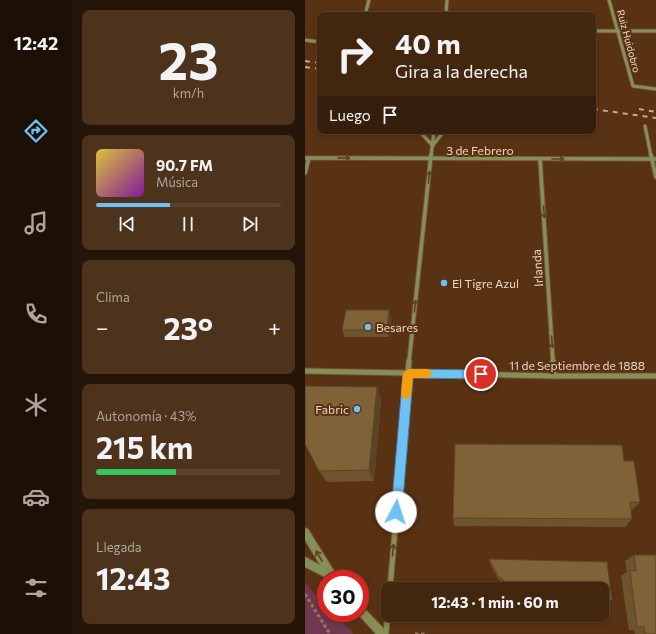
<!DOCTYPE html>
<html lang="es">
<head>
<meta charset="utf-8">
<style>
  :root { --surface:#43260e; --page:#4d321c; --text:#f1f3f6; --muted:#afa59e; --line:#5b432e; --accent:#6ec2f3 }
  body { margin:0; font-family:Commissioner,sans-serif; background:var(--page); color:var(--text); height:100vh; display:flex; flex-direction:column; font-size:15px; white-space:nowrap }
  * { box-sizing:border-box; margin:0 }
  p { font-size:13px; color:var(--muted) }
  .icon { flex:none; width:22px; height:22px; fill:none; stroke:currentColor; stroke-width:2; stroke-linecap:round; stroke-linejoin:round }
  .map { position:relative; flex:1; overflow:hidden }
  .panel { display:flex; flex-direction:column; gap:10px; padding:10px; background:#251508; width:233px }
  .panel>* { flex:none }
  .hud { position:absolute; left:12px; top:12px; width:279px; height:122px; border-radius:8px; box-shadow:0 2px 6px #0003,0 0 0 1px var(--line); background:#43260e; color:var(--text); overflow:hidden }
  .speed { position:absolute; left:12px; top:570px; display:flex; gap:8px; font-size:20px; font-weight:700; text-align:center }
  .speed>* { display:grid; place-content:center; width:52px; height:52px; border-radius:50%; background:var(--surface); box-shadow:0 2px 6px #0003,0 0 0 1px var(--line); line-height:1 }
  .speed .limit { border:6px solid #d22; background:#fff; color:#111 }
  .pin { position:absolute; display:grid; place-items:center; width:34px; height:34px; color:#fff; margin:-17px; border:2px solid #fff; border-radius:50%; box-shadow:0 1px 4px #0007 }
  .me { position:absolute; width:44px; margin:-22px; rotate:5deg; stroke-linejoin:round; filter:drop-shadow(0 0 3px #0008) }
  .turn { display:flex; align-items:center; gap:14px; height:84px; padding:0 12px; font-size:18px }
  .turn .icon { width:52px; height:52px; stroke-width:2.5 }
  .turn b { display:block; font-size:28px; line-height:34px }
  .then { display:flex; align-items:center; height:38px; padding:0 12px; background:#0003; gap:8px; font-size:15px }
  .big { font-size:30px; font-weight:700; line-height:1.1 }
  .panel .tile { flex:1; display:flex; flex-direction:column; justify-content:center; gap:6px; min-width:0; padding:0 14px; border-radius:8px; background:var(--page) }
  .panel .dial { align-items:center; gap:0 }
  .dial b { font-size:52px; line-height:1 }
  .song { display:flex; align-items:center; gap:12px }
  .cover { width:48px; height:48px; border-radius:6px; background:linear-gradient(135deg,hsl(50 70% 55%),hsl(290 70% 35%)) }
  .played { height:4px; border-radius:2px; background:linear-gradient(90deg,var(--accent) 40%,var(--line) 40%) }
  .keys { display:flex; justify-content:space-around; direction:ltr }
  .heat { display:flex; justify-content:space-between; align-items:center; font-size:22px; direction:ltr }
  .charge { height:6px; border-radius:3px; background:linear-gradient(90deg,#34c759 43%,var(--line) 0) }
  .trip { position:absolute; left:76px; top:582px; width:228px; height:40px; border-radius:8px; background:var(--surface); box-shadow:0 2px 6px #0003,0 0 0 1px var(--line); font-weight:700; line-height:40px; text-align:center }
  main { display:flex; flex:1; min-height:0 }
  .dock { display:flex; flex-direction:column; width:72px; justify-content:space-around; align-items:center; background:#1b0f06; color:var(--muted) }
  .dock .icon { width:28px; height:28px }
  .dock .selected { color:var(--accent) }
  .dock b { font-size:18px; color:var(--text) }
  .map>svg:first-child { display:block }
  .green { fill:#70384e }
  .lines { fill:none; stroke-linecap:round; stroke-linejoin:round }
  .minor-far2-casing { stroke:#744f33; stroke-width:4.5 }
  .minor-far1-casing { stroke:#744f33; stroke-width:5.5 }
  .minor-casing { stroke:#744f33; stroke-width:7 }
  .tertiary-casing { stroke:#744f33; stroke-width:2 }
  .path { stroke:#96745c; stroke-width:3; stroke-dasharray:3.5 2.5; stroke-linecap:butt }
  .minor-far2 { stroke:#868f58; stroke-width:3 }
  .minor-far1 { stroke:#868f58; stroke-width:3.5 }
  .minor { stroke:#868f58; stroke-width:5 }
  .tertiary { fill:#868f58; fill-rule:evenodd }
  .rail { stroke:#c5a894; stroke-width:2; stroke-dasharray:5 5; stroke-linecap:butt }
  .wall { fill:#6d542f }
  .shaded-wall { fill:#594526 }
  .building { fill:#7f6237; stroke:#594526 }
  .oneway { stroke:#60401d }
  .route { fill:#6ec2f3; stroke:#487e9e }
  .slow { fill:#f59e0b }
  .poi-dot { fill:#6ec2f3; stroke:#593213; stroke-width:1.5 }
  .labels { text-anchor:middle; dominant-baseline:central; stroke-width:4; stroke-linejoin:round; paint-order:stroke }
  .far-street-label { font-size:10px; fill:#edd4c4; stroke:#593213 }
  .street-label { font-size:12px; fill:#edd4c4; stroke:#593213 }
  .poi-label { font-size:12px; fill:#edd4c4; stroke:#593213; text-anchor:start }
</style>
</head>
<body>
<main>
<nav class="dock">
<b>12:42</b>
<svg class="icon selected" aria-label="directions" viewBox="0 0 24 24"><path d="M12 3l9 9-9 9-9-9zM9 14v-3h6M13 9l2 2-2 2"/></svg>
<svg class="icon" aria-label="music" viewBox="0 0 24 24"><path d="M9 18V5l10-2v13"/><circle cx="6" cy="18" r="3"/><circle cx="16" cy="16" r="3"/></svg>
<svg class="icon" aria-label="phone" viewBox="0 0 24 24"><path d="M5 4h4l2 5-3 2q2 4 5 5l2-3 5 2v4C11 20 4 13 5 4z"/></svg>
<svg class="icon" aria-label="climate" viewBox="0 0 24 24"><path d="M12 3v18M4 7l16 10M4 17L20 7"/></svg>
<svg class="icon" aria-label="car" viewBox="0 0 24 24"><path d="M5 17H2v-5l4-1 3-4h7l3 4 3 1v5h-3M9 17h6M6 11h13"/><circle cx="7" cy="17" r="2"/><circle cx="17" cy="17" r="2"/></svg>
<svg class="icon" aria-label="filters" viewBox="0 0 24 24"><path d="M4 7h16M4 17h16"/><circle cx="9" cy="7" r="2"/><circle cx="15" cy="17" r="2"/></svg>
</nav>
<section class="panel">
<div class="tile dial"><b>23</b><p>km/h</p></div>
<div class="tile">
<div class="song"><i class="cover"></i><div><b>90.7 FM</b><p>Música</p></div></div>
<div class="played"></div>
<div class="keys"><svg class="icon" aria-label="previous" viewBox="0 0 24 24"><path d="M18 5L8 12l10 7zM5 5v14"/></svg><svg class="icon" aria-label="pause" viewBox="0 0 24 24"><path d="M8 5v14M16 5v14"/></svg><svg class="icon" aria-label="next" viewBox="0 0 24 24"><path d="M6 5l10 7-10 7zM19 5v14"/></svg></div>
</div>
<div class="tile"><p>Clima</p>
<div class="heat"><a>−</a><b class="big">23°</b><a>+</a></div>
</div>
<div class="tile"><p>Autonomía · 43%</p><b class="big">215 km</b><div class="charge"></div></div>
<div class="tile"><p>Llegada</p><b class="big">12:43</b></div>
</section>
<div class="map">
<svg width="351" height="634" viewBox="0 0 351 634">
  <rect width="100%" height="100%" fill="#593213"/>
  <path class="green" d="M0,582l21,26v5h6l19,17 2,4h-48z"/>
  <g class="lines">
    <defs>
      <g id="minor-far2">
        <path d="M304,0l24,86 23,3"/>
        <path d="M60,15l4,-15"/>
        <path d="M141,15l1,-15"/>
        <path d="M288,31h63"/>
        <path d="M0,40l15,2"/>
        <path d="M340,126l6,30"/>
        <path d="M118,131l-1,3 11,12"/>
        <path d="M128,145l11,-14"/>
        <path d="M126,156l3,-25"/>
      </g>
      <g id="minor-far1">
        <path d="M346,155l5,22"/>
        <path d="M0,158l351,1"/>
        <path d="M235,159l13,203"/>
        <path d="M0,173l4,-15"/>
        <path d="M104,362l22,-207"/>
      </g>
      <g id="minor">
        <path d="M248,361l1,15"/>
        <path d="M0,371l249,5h102"/>
        <path d="M85,589l19,-228"/>
        <path d="M81,634l2,-24"/>
      </g>
      <g id="tertiary">
        <path d="M0,528l3,1 31,50h-10l-24,-12v-10l15,8 -15,-25z"/>
        <path d="M55,605l3,2 23,24 2,3h-12l-19,-21h3z"/>
      </g>
    </defs>
    <use href="#minor-far2" class="minor-far2-casing"/>
    <use href="#minor-far1" class="minor-far1-casing"/>
    <use href="#minor" class="minor-casing"/>
    <use href="#tertiary" class="tertiary-casing"/>
    <g class="path">
      <path d="M0,594l25,40"/>
      <path d="M110,634h10"/>
    </g>
    <use href="#minor-far2" class="minor-far2"/>
    <use href="#minor-far1" class="minor-far1"/>
    <use href="#minor" class="minor"/>
    <use href="#tertiary" class="tertiary"/>
    <g class="rail">
      <path d="M0,61l15,2"/>
      <path d="M0,67l15,2"/>
      <path d="M288,109l63,9"/>
      <path d="M334,109l17,3"/>
    </g>
  </g>
  <g class="wall">
    <path d="M86,318l-2,19h-44l-3,-7z"/>
    <path d="M72,387l4,13 -7,81 -47,1 -8,-11z"/>
    <path d="M319,461l16,41 -9,9 1,8 -7,8 -171,-1 -1,-8z"/>
    <path d="M329,555l22,79h-21l-1,-4h-5l-8,-54 6,-4 -2,-11z"/>
    <path d="M184,559l118,3 5,38 -3,2 -7,2v-15h-91l-4,-2 -9,-8 -9,-17z"/>
  </g>
  <g class="shaded-wall">
    <path d="M84,310l2,8 -2,19 -2,-7z"/>
    <path d="M72,387l4,13 -7,81 -5,-11z"/>
  </g>
  <g class="building">
    <path d="M41,310h43l-2,20h-45z"/>
    <path d="M0,386l72,1 -8,83 -50,1 -14,-27z"/>
    <path d="M150,444l167,1 2,16h10l6,41h-10l2,17 -179,-1z"/>
    <path d="M329,555h22v79h-11l-1,-7h-7l-7,-57 6,1z"/>
    <path d="M184,559l118,3 5,38 -10,2v-13h-85l-9,-5 -10,-8z"/>
  </g>
  <defs><path id="oneway-shaft" d="M-6 0H5M1.5-3L5.5 0L1.5 3" fill="none" stroke-width="1.6" stroke-linecap="round" stroke-linejoin="round"/></defs>
  <g class="oneway">
    <use href="#oneway-shaft" transform="translate(39 158) rotate(1)"/>
    <use href="#oneway-shaft" transform="translate(253 159)"/>
    <use href="#oneway-shaft" transform="translate(124 177) rotate(-84)"/>
    <use href="#oneway-shaft" transform="translate(239 212) rotate(86)"/>
    <use href="#oneway-shaft" transform="translate(110 306) rotate(-84)"/>
    <use href="#oneway-shaft" transform="translate(247 342) rotate(86)"/>
    <use href="#oneway-shaft" transform="translate(88 550) rotate(-85)"/>
    <use href="#oneway-shaft" transform="translate(14 556) rotate(-121)"/>
  </g>
  <path class="route" d="M103,369l73,1 5,4 -5,5 -68,-1 -11,134 -2,4 -4,2 -4,-2 -1,-4 12,-139z"/>
  <path class="slow" d="M103,369h20l5,4 -5,5h-15l-2,17 -5,5 -5,-5 2,-22z"/>
  <g class="poi-dot">
    <circle cx="139" cy="283" r="4"/>
    <circle cx="63" cy="327" r="4"/>
    <circle cx="52" cy="409" r="4"/>
  </g>
  <g class="labels">
    <g class="far-street-label">
      <text transform="translate(324 41) rotate(75)">Ruiz Huidobro</text>
    </g>
    <g class="street-label">
      <text x="175" y="150">3 de Febrero</text>
      <text transform="translate(232 268) rotate(-94)">Irlanda</text>
      <text x="272" y="365">11 de Septiembre de 1888</text>
    </g>
    <g class="poi-label">
      <text x="147" y="283">El Tigre Azul</text>
      <text x="71" y="327">Besares</text>
      <text x="44" y="409" text-anchor="end">Fabric</text>
    </g>
  </g>
</svg>
<div class="speed"><div class="limit">30</div></div>
<div class="pin" style="left:176px;top:374px;background:#d93025"><svg class="icon" aria-label="arrive" viewBox="0 0 24 24"><path d="M6 21V4h12l-3 4 3 4H6"/></svg></div>
<svg class="me" style="left:91px;top:512px" viewBox="-20 -20 40 40"><circle r="19" fill="#fff"/><path d="M0-13L10 11 0 6-10 11z" fill="#6ec2f3"/></svg>
<div class="trip">12:43 · 1 min · 60 m</div>
<div class="hud">
<div class="turn"><svg class="icon" aria-label="right" viewBox="0 0 24 24"><path d="M7 20v-9h11M14 6l5 5-5 5"/></svg><div><b>40 m</b>Gira a la derecha</div></div>
<div class="then">Luego<svg class="icon" aria-label="arrive" viewBox="0 0 24 24"><path d="M6 21V4h12l-3 4 3 4H6"/></svg></div>
</div>
</div>
</main>
</body>
</html>
